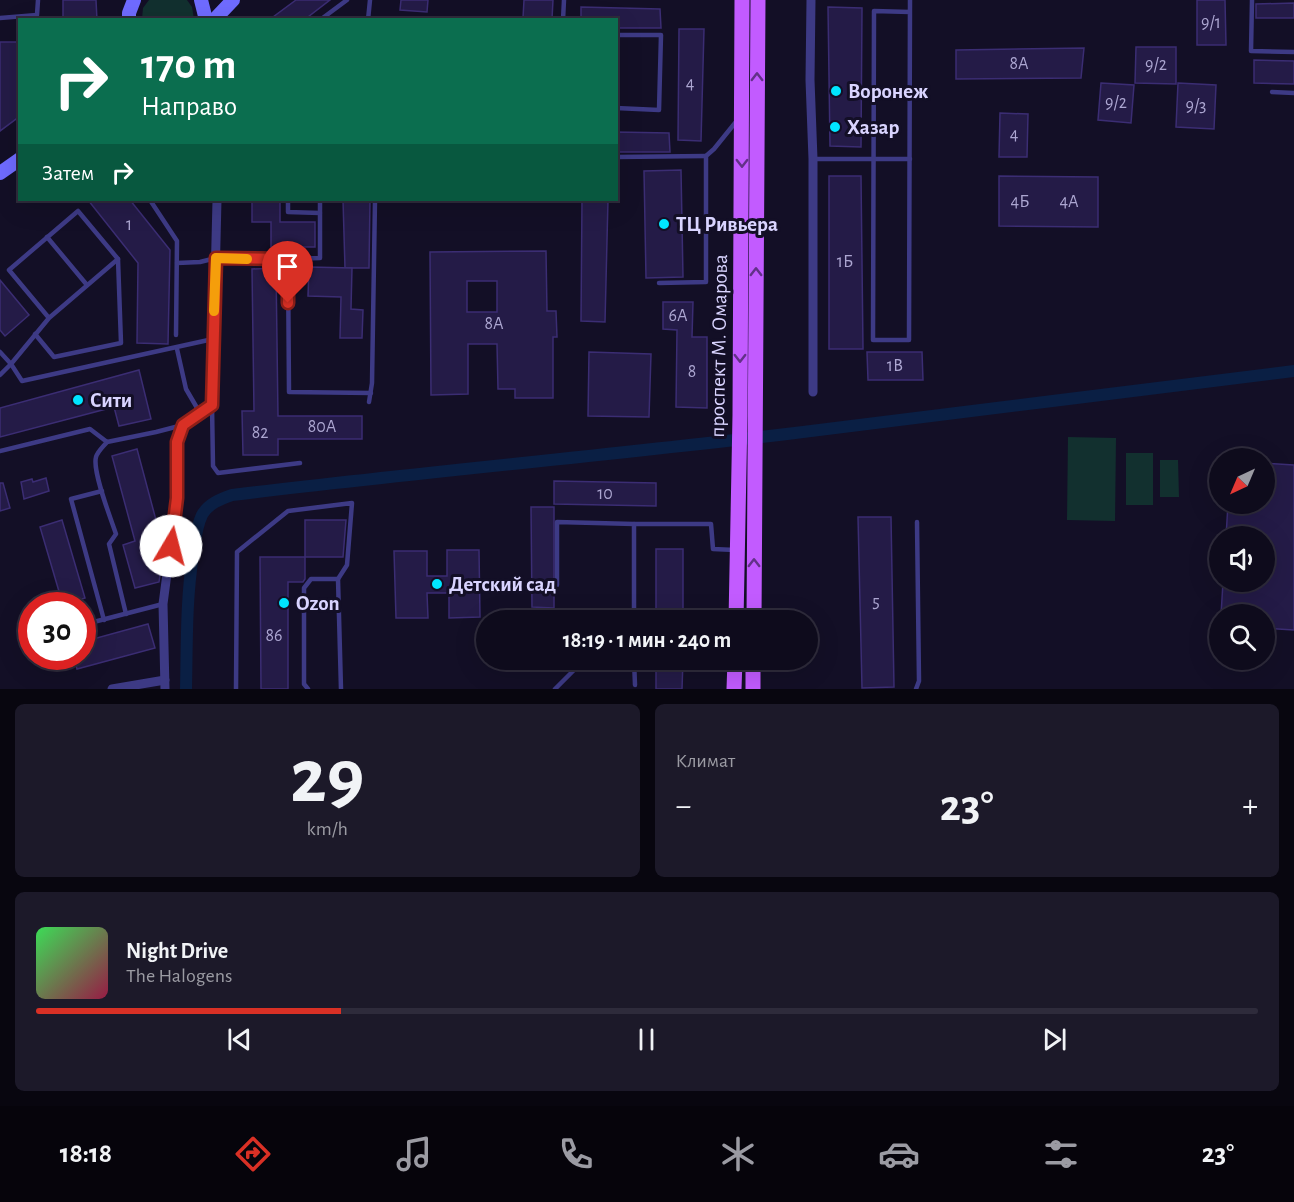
<!DOCTYPE html>
<html lang="ru">
<head>
<meta charset="utf-8">
<style>
  :root { --surface:#0e0b1c; --page:#1c1929; --text:#f1f3f6; --muted:#9b9ba3; --line:#2e2b3b; --accent:#d93025 }
  body { margin:0; font-family:"Alegreya Sans",sans-serif; background:var(--page); color:var(--text); height:100vh; display:flex; flex-direction:column; font-size:22px; white-space:nowrap }
  * { box-sizing:border-box; margin:0 }
  p { font-size:20px; color:var(--muted) }
  .icon { flex:none; width:33px; height:33px; fill:none; stroke:currentColor; stroke-width:2; stroke-linecap:round; stroke-linejoin:round }
  .map { position:relative; height:689px; overflow:hidden }
  .side { display:flex; flex-direction:column; gap:15px; padding:15px; background:#08060f; flex:1 }
  .side>* { flex:none }
  .guide { position:absolute; left:18px; top:18px; width:600px; height:183px; border-radius:0px; box-shadow:0 6px 24px #0002,0 0 0 2px var(--line); background:#0b6e4f; color:#fff; overflow:hidden }
  .needle { width:39px; rotate:224deg }
  .buttons { position:absolute; left:1209px; top:448px; display:grid; gap:12px }
  .buttons a { display:grid; place-items:center; width:66px; height:66px; border-radius:50%; background:var(--surface); box-shadow:0 6px 24px #0002,0 0 0 2px var(--line); font-size:30px }
  .speed { position:absolute; left:18px; top:592px; display:flex; gap:12px; font-size:30px; font-weight:700; text-align:center }
  .speed>* { display:grid; place-content:center; width:78px; height:78px; border-radius:50%; background:var(--surface); box-shadow:0 6px 24px #0002,0 0 0 2px var(--line); line-height:1 }
  .speed .limit { border:9px solid #d22; background:#fff; color:#111 }
  .pin { position:absolute; display:grid; place-items:center; width:51px; height:51px; color:#fff; margin:-62px -26px; border-radius:50% 50% 50% 0; rotate:-45deg; box-shadow:0 0 6px #0007 }
  .pin .icon { rotate:45deg }
  .me { position:absolute; width:66px; margin:-33px; rotate:8deg; stroke-linejoin:round; filter:drop-shadow(0 0 4px #0008) }
  .turn { display:flex; align-items:center; gap:21px; height:126px; padding:0 24px; font-size:27px }
  .turn .icon { width:78px; height:78px; stroke-width:2.5 }
  .turn b { display:block; font-size:42px; line-height:51px }
  .then { display:flex; align-items:center; height:57px; padding:0 24px; background:#0003; gap:12px; font-size:22px }
  .big { font-size:45px; font-weight:700; line-height:1.1 }
  .side .card { flex:1; display:flex; flex-direction:column; justify-content:center; gap:9px; min-width:0; padding:0 21px; border-radius:9px; background:var(--page) }
  .side .dial { align-items:center; gap:0 }
  .dial b { font-size:78px; line-height:1 }
  .song { display:flex; align-items:center; gap:18px }
  .cover { width:72px; height:72px; border-radius:9px; background:linear-gradient(135deg,hsl(130 70% 55%),hsl(340 70% 35%)) }
  .played { height:6px; border-radius:3px; background:linear-gradient(90deg,var(--accent) 25%,var(--line) 25%) }
  .keys { display:flex; justify-content:space-around; direction:ltr }
  .heat { display:flex; justify-content:space-between; align-items:center; font-size:33px; direction:ltr }
  .side .tiles { flex:1; display:grid; gap:15px; grid-template-columns:1fr 1fr }
  .card:last-child { grid-column:span 2 }
  .trip { position:absolute; left:476px; top:610px; width:342px; height:60px; border-radius:30px; background:var(--surface); box-shadow:0 6px 24px #0002,0 0 0 2px var(--line); font-weight:700; line-height:60px; text-align:center }
  .dock { display:flex; height:96px; justify-content:space-around; align-items:center; background:#06040b; color:var(--muted) }
  .dock .icon { width:42px; height:42px }
  .dock .active { color:var(--accent) }
  .dock b { font-size:27px; color:var(--text) }
  .map>svg:first-child { display:block }
  .green { fill:#12302f }
  .lines { fill:none; stroke-linecap:round; stroke-linejoin:round }
  .canal { stroke:#0a1f44; stroke-width:12 }
  .building { fill:#241b47; stroke:#3b2d73; stroke-width:1.5; fill-rule:evenodd }
  .service { stroke:#3d3a85; stroke-width:4.5 }
  .minor { stroke:#3d3a85; stroke-width:9 }
  .secondary { stroke:#6f6bff; stroke-width:14 }
  .primary { stroke:#c25bff; stroke-width:15 }
  .oneway { stroke:#623188 }
  .route-casing { stroke:#8d1f18; stroke-width:15 }
  .route { stroke:#d93025; stroke-width:10 }
  .slow { stroke:#f59e0b; stroke-width:10 }
  .poi-dot { fill:#00e5ff; stroke:#130f26; stroke-width:2 }
  .labels { text-anchor:middle; dominant-baseline:central; stroke-width:6; stroke-linejoin:round; paint-order:stroke }
  .number-label { font-size:18px; fill:#aca6d1 }
  .poi-label { font-size:21px; font-weight:bold; fill:#d9d4ff; stroke:#130f26; text-anchor:start }
  .street-label { font-size:21px; fill:#d9d4ff; stroke:#130f26 }
</style>
</head>
<body>
<div class="map">
<svg width="1294" height="689" viewBox="0 0 1294 689">
  <rect width="100%" height="100%" fill="#130f26"/>
  <g class="green">
    <path d="M149,0h38l5,7 2,12h-52l1,-11z"/>
    <path d="M1068,437l48,1 -1,83 -48,-1z"/>
    <rect x="1126" y="453" width="27" height="52"/>
    <path d="M1160,460h18l1,37h-19z"/>
  </g>
  <g class="lines">
    <path class="canal" d="M186,689c1,-45 0,-89 7,-134 2,-13 3,-28 9,-40 6,-11 18,-16 30,-20 190,-23 381,-40 571,-63 164,-20 327,-41 491,-61"/>
  </g>
  <g class="building">
    <path d="M63,0h33l1,20h-34z"/>
    <path d="M296,0h34l-26,20h-35z"/>
    <path d="M401,0h27l-1,12 -27,-2z"/>
    <path d="M524,0h29l-1,19 -29,-1z"/>
    <path d="M1197,0h28l1,45h-29z"/>
    <path d="M1294,3v15h-38v-14z"/>
    <path d="M581,7l79,2 1,19h-45v-8h-35z"/>
    <path d="M828,7l34,1 -1,139 -31,-1z"/>
    <path d="M679,29h25l-3,112 -23,-1z"/>
    <path d="M0,42h20v74l-20,15z"/>
    <path d="M1136,47h40v37l-41,-1z"/>
    <path d="M1084,48l-3,30 -125,1v-29z"/>
    <path d="M1254,60l40,1v23l-40,-1z"/>
    <path d="M1101,83l33,2 -3,38 -33,-3z"/>
    <path d="M1178,83l38,2 -2,44 -38,-2z"/>
    <path d="M1000,113l28,1 -1,43h-28z"/>
    <path d="M616,132l53,1 1,19h-54z"/>
    <path d="M681,170l2,107 -37,1 -2,-107z"/>
    <path d="M829,176h32l2,173h-34z"/>
    <path d="M999,176l99,1v50l-99,-1z"/>
    <path d="M88,200h42l40,50 -2,94 -31,-1 1,-80z"/>
    <path d="M252,200h28v22h35v25h-44v-25h-19z"/>
    <path d="M343,200h27l-1,68h-24z"/>
    <path d="M582,200h26l-3,122 -24,-1z"/>
    <path d="M546,251l1,60h9l1,26h-4v61h-38v-9h-17l-1,-45h-29v50l-37,1 -1,-143zM467,281h30v31h-30z"/>
    <path d="M309,267l43,1 -1,41 12,1 -1,28h-22l1,-41 -33,-1z"/>
    <path d="M276,268l2,148h84v23h-84v16h-35l-1,-44h12l-2,-142z"/>
    <path d="M0,280l29,35 -24,21 -5,-6z"/>
    <path d="M663,302h30l-1,35h15v71l-31,-1 1,-77 -14,-1z"/>
    <path d="M589,352l62,2 -2,63 -61,-1z"/>
    <path d="M867,352h55l1,28h-55z"/>
    <path d="M139,370l12,49 -32,7 -5,-19 -114,30v-29z"/>
    <path d="M137,449l23,86 -10,2 10,38 -1,7 -24,6 -12,-43 12,-4 -23,-85z"/>
    <path d="M1264,463l30,2v165l-30,-2v-13h-43l2,-33h41v-45h-38l2,-33h36z"/>
    <path d="M46,478l3,13 -25,8 -3,-17 11,-3 1,3z"/>
    <path d="M554,481l102,2v23l-102,-2z"/>
    <path d="M0,483h3l7,25 -10,3z"/>
    <path d="M531,507h23v101l-22,-1z"/>
    <path d="M858,517h33l3,170 -32,1z"/>
    <path d="M62,520l23,78 -22,7 -23,-78z"/>
    <path d="M305,520h41l-3,37h-38z"/>
    <rect x="656" y="549" width="27" height="72"/>
    <path d="M447,550h32l1,67 -31,1v-25h-22l1,25h-32l-2,-67h33v25h20z"/>
    <path d="M260,557h45v22l-2,3h-15v107h-27z"/>
    <path d="M148,624l7,24 -78,21 -3,-12h8v-15z"/>
    <path d="M656,660h27l-1,29h-26z"/>
  </g>
  <g class="lines">
    <g class="service">
      <path d="M1252,0l-1,51 43,1"/>
      <path d="M910,12l-36,-1 -1,329h36l1,-340"/>
      <path d="M0,18l37,-3 1,-15"/>
      <path d="M320,20l27,-20"/>
      <path d="M368,20l2,-20"/>
      <path d="M563,20l1,-20"/>
      <path d="M616,35h45l-2,75 -43,-2"/>
      <path d="M1272,92l22,1"/>
      <path d="M616,157l90,-1"/>
      <path d="M813,159h97"/>
      <path d="M150,200l27,41 -1,94"/>
      <path d="M288,200v12l32,1"/>
      <path d="M320,200v58l-32,1 1,133 82,1"/>
      <path d="M47,237l40,48"/>
      <path d="M177,263l23,-1 16,-4 72,1"/>
      <path d="M659,283l47,-1v-126l8,-7 21,-26"/>
      <path d="M49,318l69,-59 -40,-48 -69,59 40,48 -38,46 11,17 191,-42"/>
      <path d="M35,334l19,23 67,-14 -3,-84"/>
      <path d="M177,349l9,40 14,24"/>
      <path d="M0,352l11,12 -11,11"/>
      <path d="M369,402l3,-19 3,-183"/>
      <path d="M212,405l1,61 5,7 82,-10"/>
      <path d="M107,442c-4,5 -9,9 -11,15 -4,14 15,62 20,77l-7,10 17,70"/>
      <path d="M0,451l90,-22 17,13 49,-10 27,-7"/>
      <path d="M102,491l-31,8 33,121"/>
      <path d="M634,524h77l2,25 22,1"/>
      <path d="M557,585v-63l77,2v97"/>
      <path d="M82,625l81,-21"/>
      <path d="M634,660l1,25"/>
      <path d="M236,689l1,-137 51,-41 64,-8 -5,62 -9,14"/>
      <path d="M308,689l-4,-5v-96l7,-9h27l3,110"/>
      <path d="M555,689l24,-24 19,-5"/>
      <path d="M916,689l3,-8 -2,-159"/>
    </g>
    <g class="minor">
      <path d="M811,0l-1,80 3,79v233"/>
      <path d="M112,689l53,-9"/>
      <path d="M165,689l-2,-85 14,-106v-56l6,-17 29,-20 5,-205"/>
    </g>
    <g class="secondary">
      <path d="M201,0l5,20"/>
      <path d="M129,20v-7l5,-13"/>
      <path d="M214,20l19,-20"/>
      <path d="M0,173l20,-14"/>
    </g>
    <g class="primary">
      <path d="M736,621l4,-206 2,-415"/>
      <path d="M754,621l4,-621"/>
      <path d="M734,689l1,-29"/>
      <path d="M753,689v-29"/>
    </g>
  </g>
  <defs><path id="oneway-chevron" d="M-2-3.5L2.5 0L-2 3.5" fill="none" stroke-width="1.6" stroke-linecap="round" stroke-linejoin="round" transform="scale(1.5)"/></defs>
  <g class="oneway">
    <use href="#oneway-chevron" transform="translate(757 77) rotate(-90)"/>
    <use href="#oneway-chevron" transform="translate(742 163) rotate(90)"/>
    <use href="#oneway-chevron" transform="translate(756 272) rotate(-90)"/>
    <use href="#oneway-chevron" transform="translate(740 358) rotate(90)"/>
    <use href="#oneway-chevron" transform="translate(754 563) rotate(-90)"/>
  </g>
  <g class="lines">
    <defs>
      <path id="route" d="M171,546l6,-48v-56l6,-17 29,-20 4,-147 72,1v44"/>
    </defs>
    <use href="#route" class="route-casing"/>
    <use href="#route" class="route"/>
    <path class="slow" d="M214,311l2,-53 31,1"/>
  </g>
  <g class="poi-dot">
    <circle cx="836" cy="91" r="6"/>
    <circle cx="835" cy="127" r="6"/>
    <circle cx="664" cy="224" r="6"/>
    <circle cx="78" cy="400" r="6"/>
    <circle cx="437" cy="584" r="6"/>
    <circle cx="284" cy="603" r="6"/>
  </g>
  <g class="labels">
    <g class="number-label">
      <text x="1211" y="23">9/1</text>
      <text x="1019" y="64">8А</text>
      <text x="1156" y="65">9/2</text>
      <text x="690" y="84">4</text>
      <text x="1116" y="103">9/2</text>
      <text x="1196" y="106">9/3</text>
      <text x="1014" y="135">4</text>
      <text x="1020" y="202">4Б</text>
      <text x="1069" y="202">4А</text>
      <text x="129" y="225">1</text>
      <text x="845" y="262">1Б</text>
      <text x="678" y="316">6А</text>
      <text x="494" y="324">8А</text>
      <text x="895" y="366">1В</text>
      <text x="692" y="372">8</text>
      <text x="322" y="427">80А</text>
      <text x="260" y="433">82</text>
      <text x="605" y="494">10</text>
      <text x="876" y="602">5</text>
      <text x="274" y="636">86</text>
    </g>
    <g class="poi-label">
      <text x="848" y="91">Воронеж</text>
      <text x="847" y="127">Хазар</text>
      <text x="676" y="224">ТЦ Ривьера</text>
      <text x="90" y="400">Сити</text>
      <text x="449" y="584">Детский сад</text>
      <text x="296" y="603">Ozon</text>
    </g>
    <g class="street-label">
      <text transform="translate(719 346) rotate(-89)">проспект М. Омарова</text>
    </g>
  </g>
</svg>
<div class="buttons">
<a><svg class="needle" viewBox="-14 -14 28 28"><path d="M0-13l5 13h-10z" fill="#e53935"/><path d="M0 13l5-13h-10z" fill="#9b9ba3"/></svg></a>
<a><svg class="icon" aria-label="sound" viewBox="0 0 24 24"><path d="M4 9h4l5-4v14l-5-4H4zM17 9q2 3 0 6"/></svg></a>
<a><svg class="icon" aria-label="search" viewBox="0 0 24 24"><circle cx="10" cy="10" r="6"/><path d="M15 15l6 6"/></svg></a>
</div>
<div class="speed"><div class="limit">30</div></div>
<div class="pin" style="left:288px;top:303px;background:#d93025"><svg class="icon" aria-label="arrive" viewBox="0 0 24 24"><path d="M6 21V4h12l-3 4 3 4H6"/></svg></div>
<svg class="me" style="left:171px;top:546px" viewBox="-20 -20 40 40"><circle r="19" fill="#fff"/><path d="M0-13L10 11 0 6-10 11z" fill="#d93025"/></svg>
<div class="trip">18:19 · 1 мин · 240 m</div>
<div class="guide">
<div class="turn"><svg class="icon" aria-label="right" viewBox="0 0 24 24"><path d="M7 20v-9h11M14 6l5 5-5 5"/></svg><div><b>170 m</b>Направо</div></div>
<div class="then">Затем<svg class="icon" aria-label="right" viewBox="0 0 24 24"><path d="M7 20v-9h11M14 6l5 5-5 5"/></svg></div>
</div>
</div>
<section class="side">
<div class="tiles">
<div class="card dial"><b>29</b><p>km/h</p></div>
<div class="card"><p>Климат</p>
<div class="heat"><a>−</a><b class="big">23°</b><a>+</a></div>
</div>
<div class="card">
<div class="song"><i class="cover"></i><div><b>Night Drive</b><p>The Halogens</p></div></div>
<div class="played"></div>
<div class="keys"><svg class="icon" aria-label="previous" viewBox="0 0 24 24"><path d="M18 5L8 12l10 7zM5 5v14"/></svg><svg class="icon" aria-label="pause" viewBox="0 0 24 24"><path d="M8 5v14M16 5v14"/></svg><svg class="icon" aria-label="next" viewBox="0 0 24 24"><path d="M6 5l10 7-10 7zM19 5v14"/></svg></div>
</div>
</div>
</section>
<nav class="dock">
<b>18:18</b>
<svg class="icon active" aria-label="directions" viewBox="0 0 24 24"><path d="M12 3l9 9-9 9-9-9zM9 14v-3h6M13 9l2 2-2 2"/></svg>
<svg class="icon" aria-label="music" viewBox="0 0 24 24"><path d="M9 18V5l10-2v13"/><circle cx="6" cy="18" r="3"/><circle cx="16" cy="16" r="3"/></svg>
<svg class="icon" aria-label="phone" viewBox="0 0 24 24"><path d="M5 4h4l2 5-3 2q2 4 5 5l2-3 5 2v4C11 20 4 13 5 4z"/></svg>
<svg class="icon" aria-label="climate" viewBox="0 0 24 24"><path d="M12 3v18M4 7l16 10M4 17L20 7"/></svg>
<svg class="icon" aria-label="car" viewBox="0 0 24 24"><path d="M5 17H2v-5l4-1 3-4h7l3 4 3 1v5h-3M9 17h6M6 11h13"/><circle cx="7" cy="17" r="2"/><circle cx="17" cy="17" r="2"/></svg>
<svg class="icon" aria-label="filters" viewBox="0 0 24 24"><path d="M4 7h16M4 17h16"/><circle cx="9" cy="7" r="2"/><circle cx="15" cy="17" r="2"/></svg>
<b>23°</b>
</nav>
</body>
</html>
